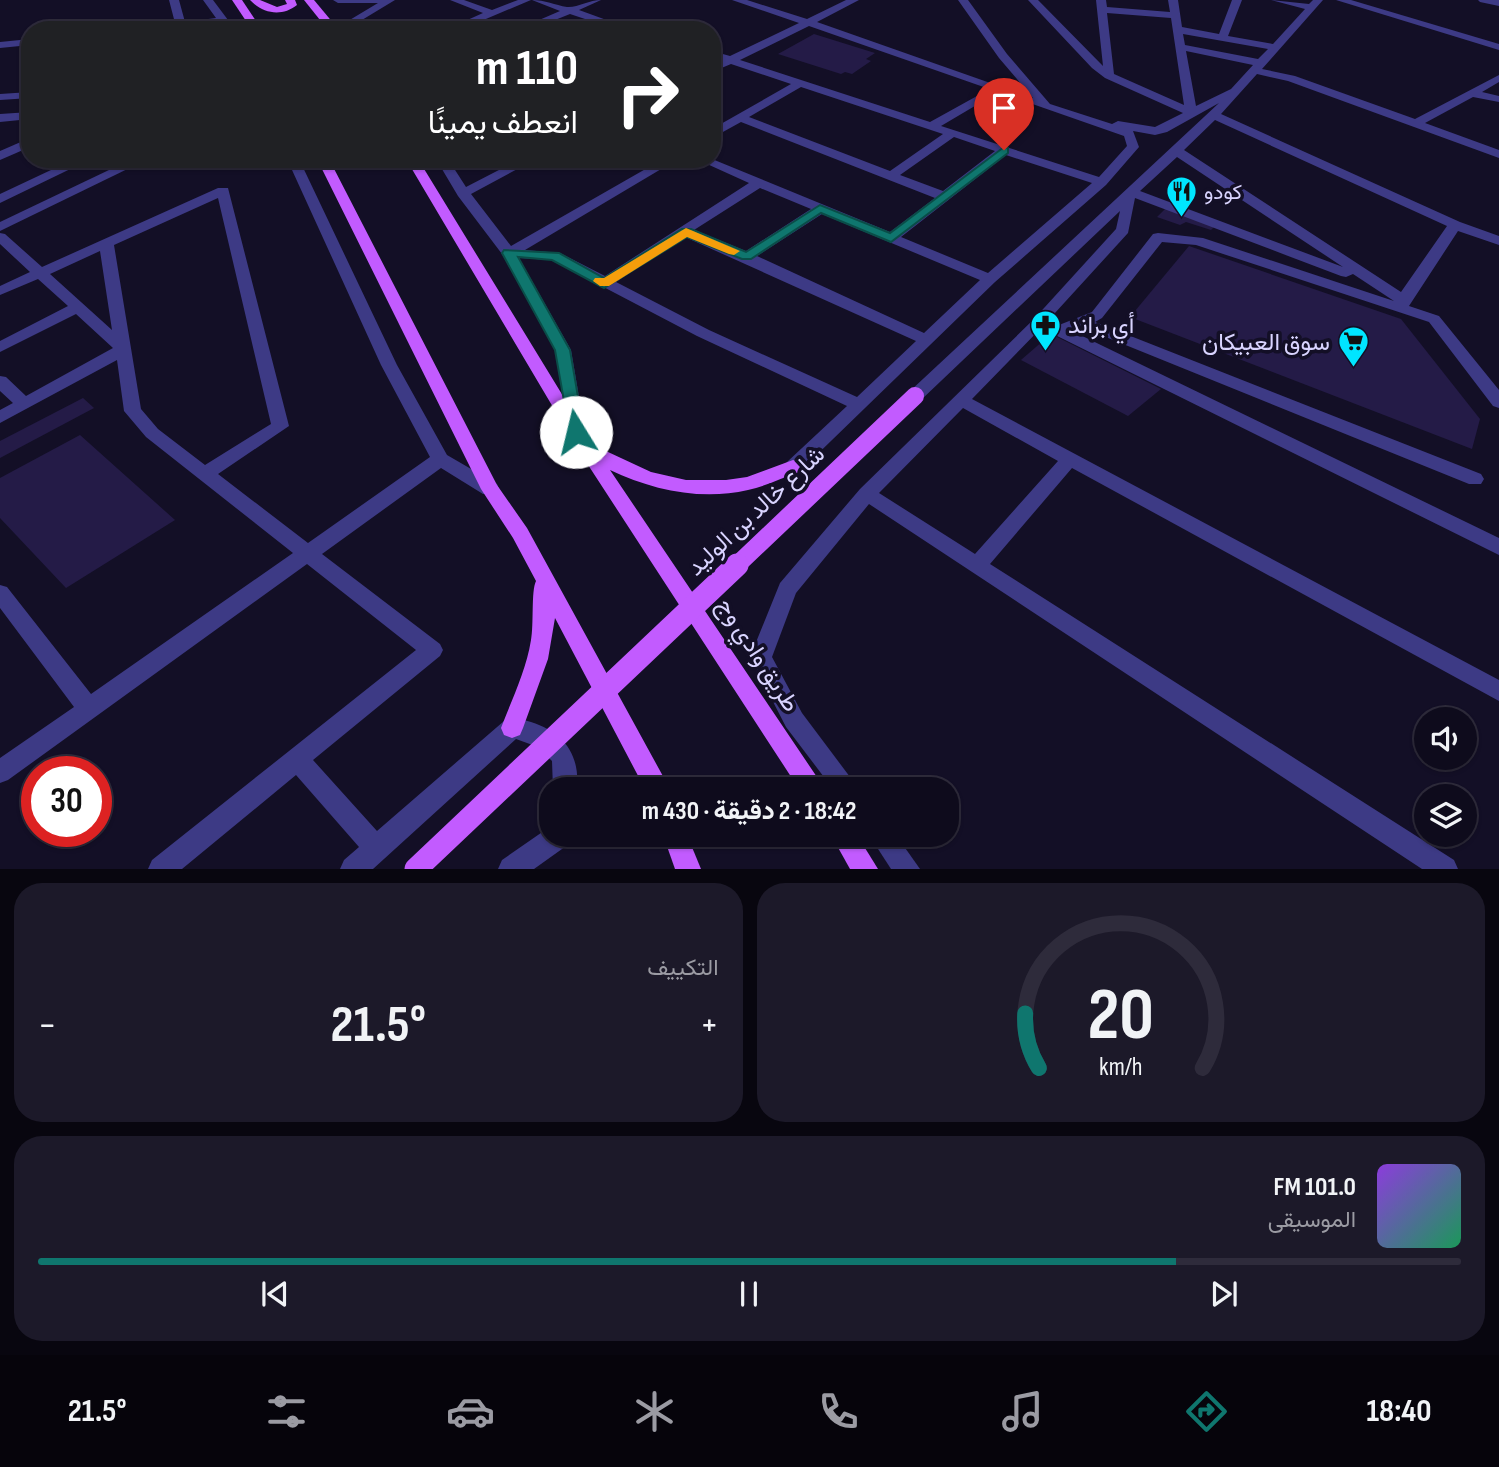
<!DOCTYPE html>
<html lang="ar">
<head>
<meta charset="utf-8">
<style>
  :root { --surface:#0e0b1c; --page:#1c1929; --text:#f1f3f6; --muted:#9b9ba3; --line:#2e2b3b; --accent:#0f766e }
  body { margin:0; font-family:"Sofia Sans Condensed",Vazirmatn,sans-serif; background:var(--page); color:var(--text); direction:rtl; height:100vh; display:flex; flex-direction:column; font-size:26px; white-space:nowrap }
  * { box-sizing:border-box; margin:0 }
  p { font-size:23px; color:var(--muted) }
  .icon { flex:none; width:38px; height:38px; fill:none; stroke:currentColor; stroke-width:2; stroke-linecap:round; stroke-linejoin:round }
  .map { position:relative; height:869px; overflow:hidden; direction:ltr }
  .drawer { display:flex; flex-direction:column; gap:14px; padding:14px; background:#08060f; flex:1 }
  .drawer>* { flex:none }
  .top-card { position:absolute; left:21px; top:21px; width:700px; height:147px; border-radius:28px; box-shadow:0 2px 5px #0004,0 0 0 2px var(--line); direction:rtl; background:#202124; color:#fff; overflow:hidden }
  .tools { position:absolute; left:1414px; top:707px; display:grid; gap:14px }
  .tools a { display:grid; place-items:center; width:63px; height:63px; border-radius:50%; background:var(--surface); box-shadow:0 2px 5px #0004,0 0 0 2px var(--line); font-size:35px }
  .speed { position:absolute; left:21px; top:756px; display:flex; gap:14px; font-size:35px; font-weight:700; text-align:center }
  .speed>* { display:grid; place-content:center; width:91px; height:91px; border-radius:50%; background:var(--surface); box-shadow:0 2px 5px #0004,0 0 0 2px var(--line); line-height:1 }
  .speed .limit { border:10px solid #d22; background:#fff; color:#111 }
  .pin { position:absolute; display:grid; place-items:center; width:60px; height:60px; color:#fff; margin:-72px -30px; border-radius:50% 50% 50% 0; rotate:-45deg; box-shadow:0 0 7px #0007 }
  .pin .icon { rotate:45deg }
  .me { position:absolute; width:77px; margin:-38px; rotate:351deg; stroke-linejoin:round; filter:drop-shadow(0 0 5px #0008) }
  .turn { display:flex; align-items:center; gap:24px; height:147px; padding:0 28px; font-size:32px }
  .turn .icon { width:91px; height:91px; stroke-width:2.5 }
  .turn b { display:block; font-size:49px; line-height:60px }
  .big { font-size:52px; font-weight:700; line-height:1.1 }
  .drawer .widget { flex:1; display:flex; flex-direction:column; justify-content:center; gap:10px; min-width:0; padding:0 24px; border-radius:28px; background:var(--page) }
  .drawer .dial { align-items:center; gap:0 }
  .dial svg { height:182px; overflow:visible; fill:none; stroke:var(--line); stroke-width:7; stroke-linecap:round; text-anchor:middle }
  .dial text { fill:var(--text); stroke:none }
  .song { display:flex; align-items:center; gap:21px }
  .cover { width:84px; height:84px; border-radius:10px; background:linear-gradient(135deg,hsl(270 70% 55%),hsl(150 70% 35%)) }
  .played { height:7px; border-radius:4px; background:linear-gradient(90deg,var(--accent) 80%,var(--line) 80%) }
  .keys { display:flex; justify-content:space-around; direction:ltr }
  .heat { display:flex; justify-content:space-between; align-items:center; font-size:38px; direction:ltr }
  .drawer .tiles { flex:1; display:grid; gap:14px; grid-template-columns:1fr 1fr }
  .widget:last-child { grid-column:span 2 }
  .trip { position:absolute; left:539px; top:777px; width:420px; height:70px; border-radius:28px; background:var(--surface); box-shadow:0 2px 5px #0004,0 0 0 2px var(--line); font-weight:700; line-height:70px; text-align:center; direction:rtl }
  .menu { display:flex; height:112px; justify-content:space-around; align-items:center; background:#06040b; color:var(--muted) }
  .menu .icon { width:49px; height:49px }
  .menu .active { color:var(--accent) }
  .menu b { font-size:32px; color:var(--text) }
  .map>svg:first-child { display:block }
  .building { fill:#241b47 }
  .lines { fill:none; stroke-linecap:round; stroke-linejoin:round }
  .minor { fill:#3d3a85; fill-rule:evenodd }
  .major { fill:#c25bff; fill-rule:evenodd }
  .major-bridge-far1 { stroke:#c25bff; stroke-width:18 }
  .major-bridge { stroke:#c25bff; stroke-width:23 }
  .route { fill:#0f766e; stroke:#0a4d48; stroke-width:2 }
  .slow { fill:#f59e0b }
  .labels { text-anchor:middle; dominant-baseline:central; stroke-width:7; stroke-linejoin:round; paint-order:stroke }
  .far-poi-label { font-size:21px; fill:#d9d4ff; stroke:#130f26; text-anchor:start }
  .poi-label { font-size:24px; fill:#d9d4ff; stroke:#130f26; text-anchor:start }
  .street-label { font-size:24px; fill:#d9d4ff; stroke:#130f26 }
</style>
</head>
<body>
<div class="map">
<svg width="1499" height="869" viewBox="0 0 1499 869">
  <rect width="100%" height="100%" fill="#130f26"/>
  <g class="building">
    <path d="M814,34l61,19 -9,6 5,2 -19,13 -7,-2 -4,2 -63,-20z"/>
    <path d="M1166,208l49,18 -4,4 -25,-8 -6,3 -23,-8z"/>
    <path d="M1189,246l212,73 79,100 -8,30 -342,-132z"/>
    <path d="M1051,334l110,55 -33,27 -107,-56z"/>
    <path d="M83,398l11,10 -94,50v-17z"/>
    <path d="M80,435l95,85 -109,68 -66,-70v-40z"/>
  </g>
  <g class="lines">
    <g class="minor">
      <path d="M169,0h10l6,22 31,-4 -13,-18h10l21,28 -9,2 -5,-7 -38,7h-38l31,-7z"/>
      <path d="M333,0h62l-43,26 -5,-3 1,-2 30,-18h-40z"/>
      <path d="M450,0h14l28,10 26,-10h13l-71,30h-15l38,-17z"/>
      <path d="M532,0c13,0 23,5 35,7 10,1 22,-7 34,-7l-22,10 55,20h-16l-48,-16 -40,16h-14l44,-19z"/>
      <path d="M732,0h15l60,19 39,-19h13l-42,22 216,76 -34,-40 -41,-58h10l39,54 43,50 62,20 6,-3 37,6 28,-14 -78,-35 -13,-10 -64,-68h10l65,66 -7,-66h10l1,7 63,5 -2,-12h10l4,27 37,7 13,-34h10l-14,36 45,8 32,-35 -34,-9 38,4 4,-4h10l-61,69 33,7 120,43 84,-44v7l-17,10 17,4v6l-26,-5 -48,26 74,27v8l-211,-77 -31,-7 -36,40 239,108 39,14v9l-41,-14 -49,75 30,10 60,74v18l-6,-2 -64,-84 -233,-77 -34,-3 -60,76 -7,4 386,152 3,5 -3,5h-12l-388,-157 -9,4 427,207v17l-452,-224 -3,-3 3,-3h12l33,-13 61,-78 5,-1 45,5 191,63 -41,-27 -7,3 -5,-1 -206,-78 -7,35 -84,92 -72,74 527,281v21l-427,-233 -82,96 464,296 4,9h-36l-553,-365 -73,89 -24,64 30,56 57,76h-26l-47,-62 -36,-70 30,-74 80,-94 174,-170 82,-90 4,-18 -199,189h-12l-2,-4 2,-4 310,-289 -52,29 -12,3 -22,-4 6,16 -33,38 -111,97 -196,190h-12l-3,-5 3,-5 60,-56 -150,-70 -145,-76 -33,-2 52,92 14,82 -3,4h-12l-15,-86 -53,-96 -44,-58 -22,-37h12l18,28 54,-28h16l-65,35 40,52 152,-87h15l-153,91 35,3 45,23 144,-93 -53,-24h16l178,73 45,-34 -194,-76 -29,16v-9l79,-45 -60,-20 -19,8v-7l9,-5 -9,-2v-7l18,5 69,-33zM1107,13l64,5 13,87 -70,-31zM809,26l315,110 3,10 -28,31 -158,-51 44,-26v-4h-8l-47,26 -190,-62zM1183,34l85,15 -10,10 -73,-14zM1186,51l67,14 -22,24 -35,17zM801,87l142,47 -53,37 -141,-54zM1215,120l232,106 -46,66 -217,-142zM954,137l41,14 -52,40 -43,-16zM1006,155l86,28 -104,90 -87,-36zM1177,157l166,110 -203,-76zM760,188l51,21 -65,42 -52,-21zM822,214l158,66 -56,53 -167,-77zM685,237l231,104 -59,56 -148,-67 -93,-48zM963,408l95,53 -83,93 -96,-61z"/>
      <path d="M1336,0h15l148,44v6z"/>
      <path d="M1478,0h21v6l-19,-4z"/>
      <path d="M30,39v6l-30,3v-6z"/>
      <path d="M30,92v6l-30,2v-6z"/>
      <path d="M30,112v7l-30,3v-8z"/>
      <path d="M30,138v9l-30,13v-9z"/>
      <path d="M30,156v3h16l15,7 13,-7h17l-91,44v-9l51,-24 -21,-8z"/>
      <path d="M132,159h16l-148,72v-9z"/>
      <path d="M287,159h12l98,206 50,90 50,29 2,5 -2,5h-14l-42,-26 -119,86 118,90 3,6 -3,6 -127,104 64,71 127,-110c10,-4 17,-2 27,1 33,11 49,32 46,67h-24l-1,-28 -14,-14 -22,-8 -143,130h-33l4,-9 15,-13 -63,-72 -114,94h-34l4,-9 264,-210 -109,-86 -299,216 -8,3v-25l74,-51 -74,-99v-23l7,2 84,107 202,-141 -147,-116 -22,-26 -7,-51 -117,63v-13l13,-7 -13,-12v-15l6,1 20,19 87,-48 -37,-34 -76,38v-11l68,-35 -30,-27 -38,16v-9l30,-14 -30,-28v-11l5,1 37,33 176,-79h10l61,238 -71,48 90,69 122,-86 -49,-92zM218,198l53,226 -66,41 -47,-36 -17,-20 -27,-164zM100,251l12,79 -62,-56z"/>
      <path d="M551,826v9h21l-3,9 -35,25h-36l4,-9z"/>
      <path d="M869,835h27l24,34h-29z"/>
    </g>
    <g class="major">
      <path d="M232,0h10l20,30h-10z"/>
      <path d="M250,0h10l17,7 10,-3 -2,-4h10l2,5c-15,12 -34,9 -47,-5z"/>
      <path d="M304,0h10l25,30h-11z"/>
      <path d="M297,19l18,3 4,8h-10l-2,-4c-13,-3 -22,4 -35,4l9,-7z"/>
      <path d="M317,159h12l168,326 30,43 143,261h-25l-90,-171 -7,41 -25,69 -3,7 -8,3 -8,-3 -3,-7c11,-29 25,-57 30,-88 3,-15 0,-49 5,-59l-23,-43 -32,-49z"/>
      <path d="M406,159h12l175,286 58,27 35,8h40l21,-3 46,-17 6,2 3,5 -3,5c-17,6 -33,14 -51,18 -47,11 -96,0 -138,-20l215,319h-26l-220,-338z"/>
      <path d="M663,835h24l14,34h-26z"/>
      <path d="M831,835h26l21,34h-28z"/>
    </g>
    <path class="major-bridge-far1" d="M735,567l180,-171"/>
    <path class="major-bridge" d="M416,869l321,-304"/>
  </g>
  <path class="route" d="M1004,147l4,1v5l-117,89 -70,-29 -70,46h-9l-55,-22 -83,51 -52,-28 -34,-3 52,93 14,82 -8,5 -6,-2 -15,-85 -53,-97 2,-3 55,3 45,25 78,-49h9l55,23 74,-47 70,28z"/>
  <path class="slow" d="M686,228l54,23 -6,4 -5,-1 -42,-17 -78,49h-9l-7,-5 2,-3h9z"/>
  <defs>
    <symbol id="restaurant-pin" viewBox="-11 -11 22 30"><path d="M0 17L-7.5 6A9.5 9.5 0 1 1 7.5 6Z" fill="#00e5ff" stroke="#130f26"/><path d="M-5-6h1v4h1v-4h1v4h1v-4h1v5L-1.5 .5V6h-2V.5L-5-1ZM5-6V6H3V1.5H1.5Q1.5-4 5-6Z" fill="#111"/></symbol>
    <symbol id="pharmacy-pin" viewBox="-11 -11 22 30"><path d="M0 17L-7.5 6A9.5 9.5 0 1 1 7.5 6Z" fill="#00e5ff" stroke="#130f26"/><path d="M-2-6h4v4h4v4h-4v4h-4v-4h-4v-4h4Z" fill="#111"/></symbol>
    <symbol id="supermarket-pin" viewBox="-11 -11 22 30"><path d="M0 17L-7.5 6A9.5 9.5 0 1 1 7.5 6Z" fill="#00e5ff" stroke="#130f26"/><path d="M-6-5.5h2.5l.6 2H6L4.5 2H-2.5L-4.4-4H-6ZM-1.5 3.2a1.3 1.3 0 1 0 .1 0ZM3 3.2a1.3 1.3 0 1 0 .1 0Z" fill="#111"/></symbol>
  </defs>
  <g fill-rule="evenodd">
    <use href="#restaurant-pin" x="1164" y="174" width="35" height="47"/>
    <use href="#pharmacy-pin" x="1028" y="308" width="35" height="47"/>
    <use href="#supermarket-pin" x="1336" y="324" width="35" height="47"/>
  </g>
  <g class="labels">
    <g class="far-poi-label">
      <text x="1204" y="192">كودو</text>
    </g>
    <g class="poi-label">
      <text x="1068" y="325">أي براند</text>
      <text x="1330" y="342" text-anchor="end">سوق العبيكان</text>
    </g>
    <g class="street-label">
      <text transform="translate(756 511) rotate(-43)">شارع خالد بن الوليد</text>
      <text transform="translate(758 655) rotate(57)">طريق وادي وج</text>
    </g>
  </g>
</svg>
<div class="tools">
<a><svg class="icon" aria-label="sound" viewBox="0 0 24 24"><path d="M4 9h4l5-4v14l-5-4H4zM17 9q2 3 0 6"/></svg></a>
<a><svg class="icon" aria-label="layers" viewBox="0 0 24 24"><path d="M12 4l9 5-9 5-9-5zM3 14l9 5 9-5"/></svg></a>
</div>
<div class="speed"><div class="limit">30</div></div>
<div class="pin" style="left:1004px;top:150px;background:#d93025"><svg class="icon" aria-label="arrive" viewBox="0 0 24 24"><path d="M6 21V4h12l-3 4 3 4H6"/></svg></div>
<svg class="me" style="left:576px;top:432px" viewBox="-20 -20 40 40"><circle r="19" fill="#fff"/><path d="M0-13L10 11 0 6-10 11z" fill="#0f766e"/></svg>
<div class="trip">18:42 · 2 دقيقة · 430 m</div>
<div class="top-card">
<div class="turn"><svg class="icon" aria-label="right" viewBox="0 0 24 24"><path d="M7 20v-9h11M14 6l5 5-5 5"/></svg><div><b>110 m</b>انعطف يمينًا</div></div>
</div>
</div>
<section class="drawer">
<div class="tiles">
<div class="widget dial"><svg viewBox="0 0 100 80">
<path d="M14 69A42 42 0 1 1 86 69"/>
<path d="M14 69A42 42 0 0 1 8 45" stroke="#0f766e"/>
<text x="50" y="56" font-size="32" font-weight="700">20</text>
<text x="50" y="72" font-size="11">km/h</text>
</svg></div>
<div class="widget"><p>التكييف</p>
<div class="heat"><a>−</a><b class="big">21.5°</b><a>+</a></div>
</div>
<div class="widget">
<div class="song"><i class="cover"></i><div><b>101.0 FM</b><p>الموسيقى</p></div></div>
<div class="played"></div>
<div class="keys"><svg class="icon" aria-label="previous" viewBox="0 0 24 24"><path d="M18 5L8 12l10 7zM5 5v14"/></svg><svg class="icon" aria-label="pause" viewBox="0 0 24 24"><path d="M8 5v14M16 5v14"/></svg><svg class="icon" aria-label="next" viewBox="0 0 24 24"><path d="M6 5l10 7-10 7zM19 5v14"/></svg></div>
</div>
</div>
</section>
<nav class="menu">
<b>18:40</b>
<svg class="icon active" aria-label="directions" viewBox="0 0 24 24"><path d="M12 3l9 9-9 9-9-9zM9 14v-3h6M13 9l2 2-2 2"/></svg>
<svg class="icon" aria-label="music" viewBox="0 0 24 24"><path d="M9 18V5l10-2v13"/><circle cx="6" cy="18" r="3"/><circle cx="16" cy="16" r="3"/></svg>
<svg class="icon" aria-label="phone" viewBox="0 0 24 24"><path d="M5 4h4l2 5-3 2q2 4 5 5l2-3 5 2v4C11 20 4 13 5 4z"/></svg>
<svg class="icon" aria-label="climate" viewBox="0 0 24 24"><path d="M12 3v18M4 7l16 10M4 17L20 7"/></svg>
<svg class="icon" aria-label="car" viewBox="0 0 24 24"><path d="M5 17H2v-5l4-1 3-4h7l3 4 3 1v5h-3M9 17h6M6 11h13"/><circle cx="7" cy="17" r="2"/><circle cx="17" cy="17" r="2"/></svg>
<svg class="icon" aria-label="filters" viewBox="0 0 24 24"><path d="M4 7h16M4 17h16"/><circle cx="9" cy="7" r="2"/><circle cx="15" cy="17" r="2"/></svg>
<b>21.5°</b>
</nav>
</body>
</html>
